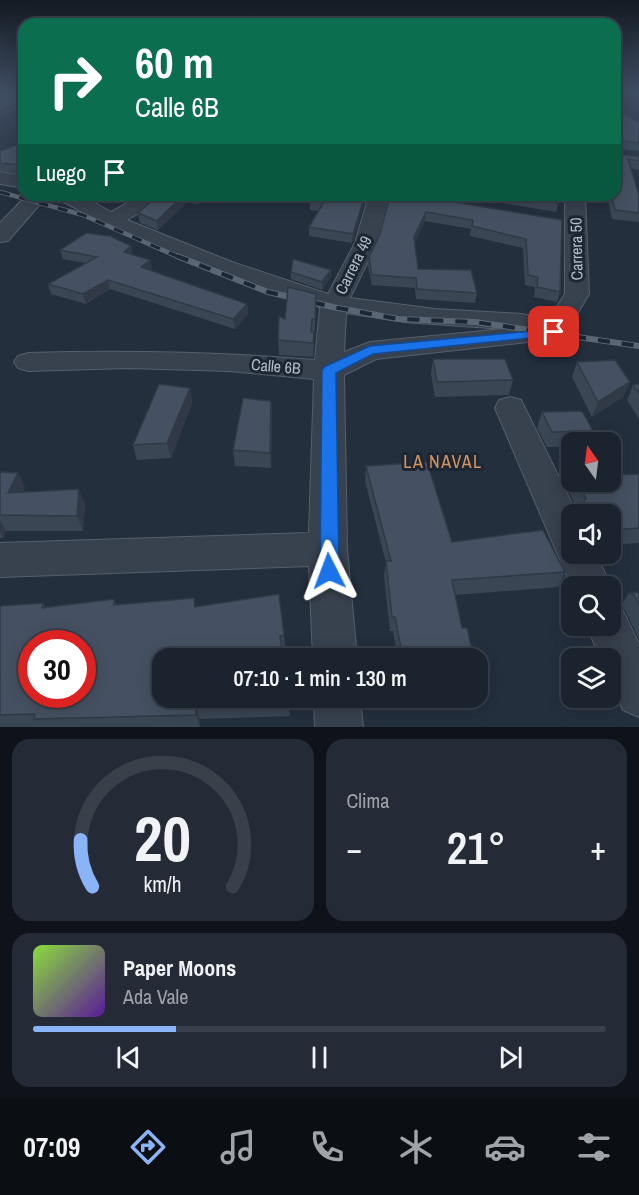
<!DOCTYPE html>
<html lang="es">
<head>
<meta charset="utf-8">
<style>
  :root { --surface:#1b232e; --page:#242b36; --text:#f1f3f6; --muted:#a0a4aa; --line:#39404a; --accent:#8ab4f8 }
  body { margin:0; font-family:"Archivo Narrow",sans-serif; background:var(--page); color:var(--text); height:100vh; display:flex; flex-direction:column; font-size:22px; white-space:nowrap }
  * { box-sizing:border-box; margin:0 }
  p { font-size:20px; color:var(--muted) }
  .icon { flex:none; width:33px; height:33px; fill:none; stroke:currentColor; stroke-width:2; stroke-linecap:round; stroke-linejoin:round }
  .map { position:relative; height:727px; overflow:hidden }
  .panel { display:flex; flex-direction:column; gap:12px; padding:12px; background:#0f1319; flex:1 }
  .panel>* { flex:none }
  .banner { position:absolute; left:18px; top:18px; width:603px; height:183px; border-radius:18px; box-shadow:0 3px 15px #0003,0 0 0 2px var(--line); background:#0b6e4f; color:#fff; overflow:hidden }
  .needle { width:39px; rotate:346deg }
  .buttons { position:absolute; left:561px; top:432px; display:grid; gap:12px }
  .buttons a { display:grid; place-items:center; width:60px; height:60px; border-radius:12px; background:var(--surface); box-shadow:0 3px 15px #0003,0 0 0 2px var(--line); font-size:30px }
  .speed { position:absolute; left:18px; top:630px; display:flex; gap:12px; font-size:30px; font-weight:700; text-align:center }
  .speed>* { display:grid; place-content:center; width:78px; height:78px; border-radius:50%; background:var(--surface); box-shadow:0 3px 15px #0003,0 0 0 2px var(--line); line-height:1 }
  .speed .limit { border:9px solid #d22; background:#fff; color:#111 }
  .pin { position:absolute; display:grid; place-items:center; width:51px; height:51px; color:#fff; margin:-26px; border-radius:12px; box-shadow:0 3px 9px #0006 }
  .me { position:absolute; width:66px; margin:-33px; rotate:357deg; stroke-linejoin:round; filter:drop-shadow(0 0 4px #0008) }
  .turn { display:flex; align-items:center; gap:21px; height:126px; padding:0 18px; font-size:27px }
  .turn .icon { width:78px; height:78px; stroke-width:2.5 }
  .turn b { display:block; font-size:42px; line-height:51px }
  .then { display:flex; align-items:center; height:57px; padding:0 18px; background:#0003; gap:12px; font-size:22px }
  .big { font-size:45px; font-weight:600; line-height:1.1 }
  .panel .card { flex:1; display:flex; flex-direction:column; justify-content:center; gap:9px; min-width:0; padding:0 21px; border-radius:18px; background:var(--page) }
  .panel .dial { align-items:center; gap:0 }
  .dial svg { height:156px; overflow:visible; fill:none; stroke:var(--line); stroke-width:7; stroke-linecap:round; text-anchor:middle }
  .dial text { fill:var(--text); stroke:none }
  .song { display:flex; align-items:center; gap:18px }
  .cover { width:72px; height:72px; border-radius:9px; background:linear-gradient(135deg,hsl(90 70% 55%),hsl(270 70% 35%)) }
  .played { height:6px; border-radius:3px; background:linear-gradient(90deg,var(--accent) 25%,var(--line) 25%) }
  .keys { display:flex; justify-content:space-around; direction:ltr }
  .heat { display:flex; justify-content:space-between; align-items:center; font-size:33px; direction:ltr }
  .panel .tiles { flex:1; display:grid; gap:12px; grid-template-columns:1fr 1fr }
  .card:last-child { grid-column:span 2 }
  .trip { position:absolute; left:152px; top:648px; width:336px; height:60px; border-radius:18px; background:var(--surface); box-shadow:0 3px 15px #0003,0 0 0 2px var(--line); font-weight:600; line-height:60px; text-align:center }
  .tab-bar { display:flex; height:96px; justify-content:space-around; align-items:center; background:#0b0e12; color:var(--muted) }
  .tab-bar .icon { width:42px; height:42px }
  .tab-bar .selected { color:var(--accent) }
  .tab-bar b { font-size:27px; color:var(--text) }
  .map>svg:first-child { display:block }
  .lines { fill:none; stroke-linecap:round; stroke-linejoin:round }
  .street-casing { stroke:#565f6c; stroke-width:2 }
  .street { fill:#38414e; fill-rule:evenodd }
  .rail-far1-casing { stroke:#5a6575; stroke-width:4.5 }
  .rail-casing { stroke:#5a6575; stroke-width:6 }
  .rail-far1 { stroke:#1d2633; stroke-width:3; stroke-dasharray:10; stroke-linecap:butt }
  .rail { stroke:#1d2633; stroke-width:4; stroke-dasharray:12; stroke-linecap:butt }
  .wall { fill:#3b4654 }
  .shaded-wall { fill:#303945 }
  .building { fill:#455162; stroke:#303945; stroke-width:1.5; fill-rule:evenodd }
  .route { fill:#1a73e8; stroke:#114b97; stroke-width:1.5 }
  .labels { text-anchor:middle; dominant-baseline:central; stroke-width:6; stroke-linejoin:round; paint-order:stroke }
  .street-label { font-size:16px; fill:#b4bcc9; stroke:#1d2633 }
  .neighbourhood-label { font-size:18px; letter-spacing:1.5px; fill:#d59563; stroke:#1d2633 }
</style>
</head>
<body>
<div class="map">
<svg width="639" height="727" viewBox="0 0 639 727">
  <rect width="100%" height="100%" fill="#242f3e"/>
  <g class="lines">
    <defs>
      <g id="street">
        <path d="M0,172l24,4v12l-24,-4z"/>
        <path d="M27,195h21l-40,46 -8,1v-19z"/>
        <path d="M54,195h27l30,17 31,-17h25l-3,4 -37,21 105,42 96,32 27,-51 14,-48h20l-12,48 -27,55 85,11 87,5 9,2 4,6 -3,4 13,-1 20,-31v-99h20l4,99 -26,44 -187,21 -32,16 3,174 10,109h-44l-4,-92 -309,11v-34l309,-10 5,-154 -85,-8 -100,-3 -101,3 -10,-3 -4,-6 4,-6 10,-3c97,-3 191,-1 287,7l5,-53c-73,-18 -147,-49 -214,-82 -17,-8 -32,-19 -49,-26zM346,313l59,9 99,7 -134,13 -26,10z"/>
        <path d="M510,397l11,3 4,8 52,106h-5v40h24l15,32 -1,2h-38l-77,-180 4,-8z"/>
        <path d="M610,606l13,5 16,33v73l-16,-7 -13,-28v-24h-10l-13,-32h23z"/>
        <path d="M314,698h46l3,29h-48z"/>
      </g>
    </defs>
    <use href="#street" class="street-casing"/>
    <use href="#street" class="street"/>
    <defs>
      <path id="rail-far1" d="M0,192l83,23 98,43"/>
      <path id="rail" d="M177,256l91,36 65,15 65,12 77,3 164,24"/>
    </defs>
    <use href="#rail-far1" class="rail-far1-casing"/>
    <use href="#rail" class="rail-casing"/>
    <use href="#rail-far1" class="rail-far1"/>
    <use href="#rail" class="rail"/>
  </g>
  <g class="wall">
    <path d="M615,92h24v6l-24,-2z"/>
    <path d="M615,110l24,12v29l-24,-3v4l2,2 22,3v13l-8,-2 8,27v27l-27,-3 -3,-15 -5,-9h11z"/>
    <path d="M24,142v32l-24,-3v-20z"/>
    <path d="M86,195h38l-20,8z"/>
    <path d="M158,195h50l-10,9 -11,-2 -29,28 -18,-7 -2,-10z"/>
    <path d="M264,195h27l-13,6z"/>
    <path d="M367,195l-15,48 -43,-7v-9l10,-16 -9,-1v-10z"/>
    <path d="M390,195l172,25 -2,72 -3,10 -23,-5 1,-10 -10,-2 -2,-37 -53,-12 1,-7 -46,-8 -10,21 3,27 59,24 -2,10 -59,-4 -1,-11 -43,-3 -4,-19 1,-9 11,-23z"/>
    <path d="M455,195h103v8l-2,9z"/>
    <path d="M60,250l72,5 18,5 2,10h-1l96,34 1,10 -13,15 -125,-40 -24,15 -35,-10 -3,-10 37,-21 -22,-4z"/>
    <path d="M331,270v7l-9,13 -31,-11v-7z"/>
    <path d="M316,308l-3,49 -34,-2 -1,-15 7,-21z"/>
    <path d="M433,359l80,21 -4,15 -74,2 -4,-23z"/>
    <path d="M577,362l53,20 -7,15 -31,20 -20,-40z"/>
    <path d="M639,384v35l-12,-19 6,-15z"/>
    <path d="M190,388l2,15 -21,55 -34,2 -4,-15z"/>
    <path d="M271,401l1,15 -1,52 -36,-2 -2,-16z"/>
    <path d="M542,412l51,19 -4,11h-17v5h-25l-10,-19z"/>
    <path d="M366,466l86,76 113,30 -7,15 -103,8 7,33 12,30h-76l-5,-27h-3l-6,-55 2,-13 -21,-82z"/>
    <path d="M0,472l18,1 7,15 -2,4 62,12 -2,27h-77l-3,7h-3z"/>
    <path d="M639,474v69l-29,2v-31h-32l1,-2 -10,-20 4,-10h37z"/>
    <path d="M639,592v47l-14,-29 -5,-3 9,-14z"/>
    <path d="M114,599l2,5 80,2 88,29 1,15h-3l8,66 -90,3v8h-200v-121l43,-3 2,4z"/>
    <path d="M405,698h28l-27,2z"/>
  </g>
  <g class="shaded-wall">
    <path d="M24,101v5l-22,10 -2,-6z"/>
    <path d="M102,195h22l-20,8z"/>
    <path d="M183,195h3l1,7 -29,28 -1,-9z"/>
    <path d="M197,195h11l-10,9z"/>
    <path d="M278,195h13l-13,6z"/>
    <path d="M365,195h2l-15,48 1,-9z"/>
    <path d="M426,212l-1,9 -12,25 1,-9z"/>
    <path d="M131,246l2,10 -9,-4z"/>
    <path d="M150,260l2,10 -9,7 -2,-10z"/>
    <path d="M331,270v7l-9,13v-8z"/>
    <path d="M108,280l2,9 -24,15 -3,-10z"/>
    <path d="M247,304l1,10 -13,15 -2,-10z"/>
    <path d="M630,382l-7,15 -31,20 6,-15z"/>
    <path d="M190,388l2,15 -21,55 -4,-15z"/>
    <path d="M271,401l1,15 -1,52 -1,-15z"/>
    <path d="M18,473l7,15 -9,20 -8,-15z"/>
    <path d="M79,489l6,15 -2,27 -6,-15z"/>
    <path d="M0,520l6,11 -3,7 -3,-6z"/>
    <path d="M196,706l4,13v8l-4,-12z"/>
  </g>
  <g class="building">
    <path d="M0,92h24v9l-24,9z"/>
    <path d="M615,110l24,12v21l-21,-3 -3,2v10l2,2 22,3v4l-11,-2 11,36v18l-24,-3 -4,-15h4z"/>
    <path d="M24,142v27l-2,-4 -22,-2v-12z"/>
    <path d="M158,195h25l-26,26 -19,-8z"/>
    <path d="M312,195h53l-12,39 -44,-7 15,-25 -14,-2z"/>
    <path d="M390,195h22l150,25 -2,72 -23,-5 1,-10 -10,-2 -2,-36 -54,-13 1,-6 -47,-8 -12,25 4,32 53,1 6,23 -60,-4 -1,-11 -44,-3 -3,-18 11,-23z"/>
    <path d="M510,195h48v8z"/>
    <path d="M86,233l24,3 21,10 -7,6 26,8 -9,7 106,37 -14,15 -125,-39 -25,14 -35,-10 49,-27 -37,-7z"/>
    <path d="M293,259l38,11 -9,12 -31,-10z"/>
    <path d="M288,287l28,7 -1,26 -3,-1 -1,13 3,1 -1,10 -35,-3 1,-24 6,3z"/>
    <path d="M433,359h72l8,21 -76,2z"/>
    <path d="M615,360l15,22 -32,20 -21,-40z"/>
    <path d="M159,384l31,4 -23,55 -34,2z"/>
    <path d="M639,384v9l-6,-8z"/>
    <path d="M243,398l28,3 -1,52 -37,-3z"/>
    <path d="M582,411l11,20 -41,1 -10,-20z"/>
    <path d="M427,462l25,80 91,-12 22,42 -113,8 10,48h5l7,30h-71l-8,-41h-3l-6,-56h5l-25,-95z"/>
    <path d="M0,472l18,1 -10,20 71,-4 -2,27 -77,-1z"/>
    <path d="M639,474v54l-29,2v-16h-19l-7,-13 2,-3 -9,-16h33v-7z"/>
    <path d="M639,592v13l-5,-10 -5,-2z"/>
    <path d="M279,594l5,41 -4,1 3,22h-121v40h126l1,5 -93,3v9l-162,4 1,-5 -35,1v-109l43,-3 -1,5 72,-9v6l80,-7 1,9zM32,644h50v50h-50z"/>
  </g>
  <linearGradient id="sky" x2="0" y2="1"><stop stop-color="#141a22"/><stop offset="0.47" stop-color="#3f4d63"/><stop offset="1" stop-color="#3f4d63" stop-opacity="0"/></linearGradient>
  <rect width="639" height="194" fill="url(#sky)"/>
  <path class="route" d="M554,329l7,3 -2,3 -186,19 -37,19 3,198 -3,6 -7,3 -6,-3 -3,-6 2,-200 2,-4 46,-21z"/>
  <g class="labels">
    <g class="street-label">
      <text transform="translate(576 249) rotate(-91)">Carrera 50</text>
      <text transform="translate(353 265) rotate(-64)">Carrera 49</text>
      <text transform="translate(276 366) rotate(5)">Calle 6B</text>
    </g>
    <g class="neighbourhood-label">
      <text x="443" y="461">LA NAVAL</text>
    </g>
  </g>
</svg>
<div class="buttons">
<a><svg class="needle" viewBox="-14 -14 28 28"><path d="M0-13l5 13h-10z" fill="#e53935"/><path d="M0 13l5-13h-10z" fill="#a0a4aa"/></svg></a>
<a><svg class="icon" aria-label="sound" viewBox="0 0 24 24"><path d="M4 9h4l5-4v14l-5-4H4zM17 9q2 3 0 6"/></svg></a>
<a><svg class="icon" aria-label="search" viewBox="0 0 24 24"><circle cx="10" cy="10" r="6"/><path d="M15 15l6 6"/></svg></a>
<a><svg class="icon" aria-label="layers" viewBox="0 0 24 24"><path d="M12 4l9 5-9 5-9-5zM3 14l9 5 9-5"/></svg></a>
</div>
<div class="speed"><div class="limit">30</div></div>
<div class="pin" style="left:554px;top:332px;background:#d93025"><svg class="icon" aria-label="arrive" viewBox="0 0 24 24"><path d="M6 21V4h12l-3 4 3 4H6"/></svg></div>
<svg class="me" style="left:329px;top:571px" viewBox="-20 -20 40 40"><path d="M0-17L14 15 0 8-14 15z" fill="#1a73e8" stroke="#fff" stroke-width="4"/></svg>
<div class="trip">07:10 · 1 min · 130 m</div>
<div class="banner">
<div class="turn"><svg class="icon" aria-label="right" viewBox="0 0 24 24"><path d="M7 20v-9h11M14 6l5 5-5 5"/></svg><div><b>60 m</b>Calle 6B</div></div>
<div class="then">Luego<svg class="icon" aria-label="arrive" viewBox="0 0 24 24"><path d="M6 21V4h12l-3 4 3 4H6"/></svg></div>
</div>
</div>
<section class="panel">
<div class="tiles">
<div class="card dial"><svg viewBox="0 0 100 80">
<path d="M14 69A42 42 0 1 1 86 69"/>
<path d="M14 69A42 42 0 0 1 8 45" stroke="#8ab4f8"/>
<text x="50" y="56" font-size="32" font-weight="700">20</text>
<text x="50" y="72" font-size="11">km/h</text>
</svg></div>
<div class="card"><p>Clima</p>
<div class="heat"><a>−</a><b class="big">21°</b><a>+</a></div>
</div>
<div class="card">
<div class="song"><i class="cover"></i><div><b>Paper Moons</b><p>Ada Vale</p></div></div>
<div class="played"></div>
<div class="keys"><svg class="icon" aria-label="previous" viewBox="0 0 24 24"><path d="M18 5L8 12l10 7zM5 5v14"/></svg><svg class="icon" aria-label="pause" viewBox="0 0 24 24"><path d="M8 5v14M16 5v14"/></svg><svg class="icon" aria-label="next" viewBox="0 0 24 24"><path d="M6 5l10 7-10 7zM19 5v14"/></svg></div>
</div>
</div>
</section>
<nav class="tab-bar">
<b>07:09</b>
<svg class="icon selected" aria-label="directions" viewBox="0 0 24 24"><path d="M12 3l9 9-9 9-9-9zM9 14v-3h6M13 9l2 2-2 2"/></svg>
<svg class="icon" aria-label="music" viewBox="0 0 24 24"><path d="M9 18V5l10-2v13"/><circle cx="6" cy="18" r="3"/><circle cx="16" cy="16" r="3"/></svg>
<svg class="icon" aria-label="phone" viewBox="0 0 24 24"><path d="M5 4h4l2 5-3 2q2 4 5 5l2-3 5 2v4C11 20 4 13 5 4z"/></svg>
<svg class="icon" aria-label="climate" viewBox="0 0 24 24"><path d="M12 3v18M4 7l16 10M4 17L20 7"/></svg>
<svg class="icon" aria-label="car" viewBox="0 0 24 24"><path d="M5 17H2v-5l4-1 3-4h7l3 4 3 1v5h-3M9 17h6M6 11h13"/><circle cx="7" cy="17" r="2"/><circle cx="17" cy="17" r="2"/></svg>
<svg class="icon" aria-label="filters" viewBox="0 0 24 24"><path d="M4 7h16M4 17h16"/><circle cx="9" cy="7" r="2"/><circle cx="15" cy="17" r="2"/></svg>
</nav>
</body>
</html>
